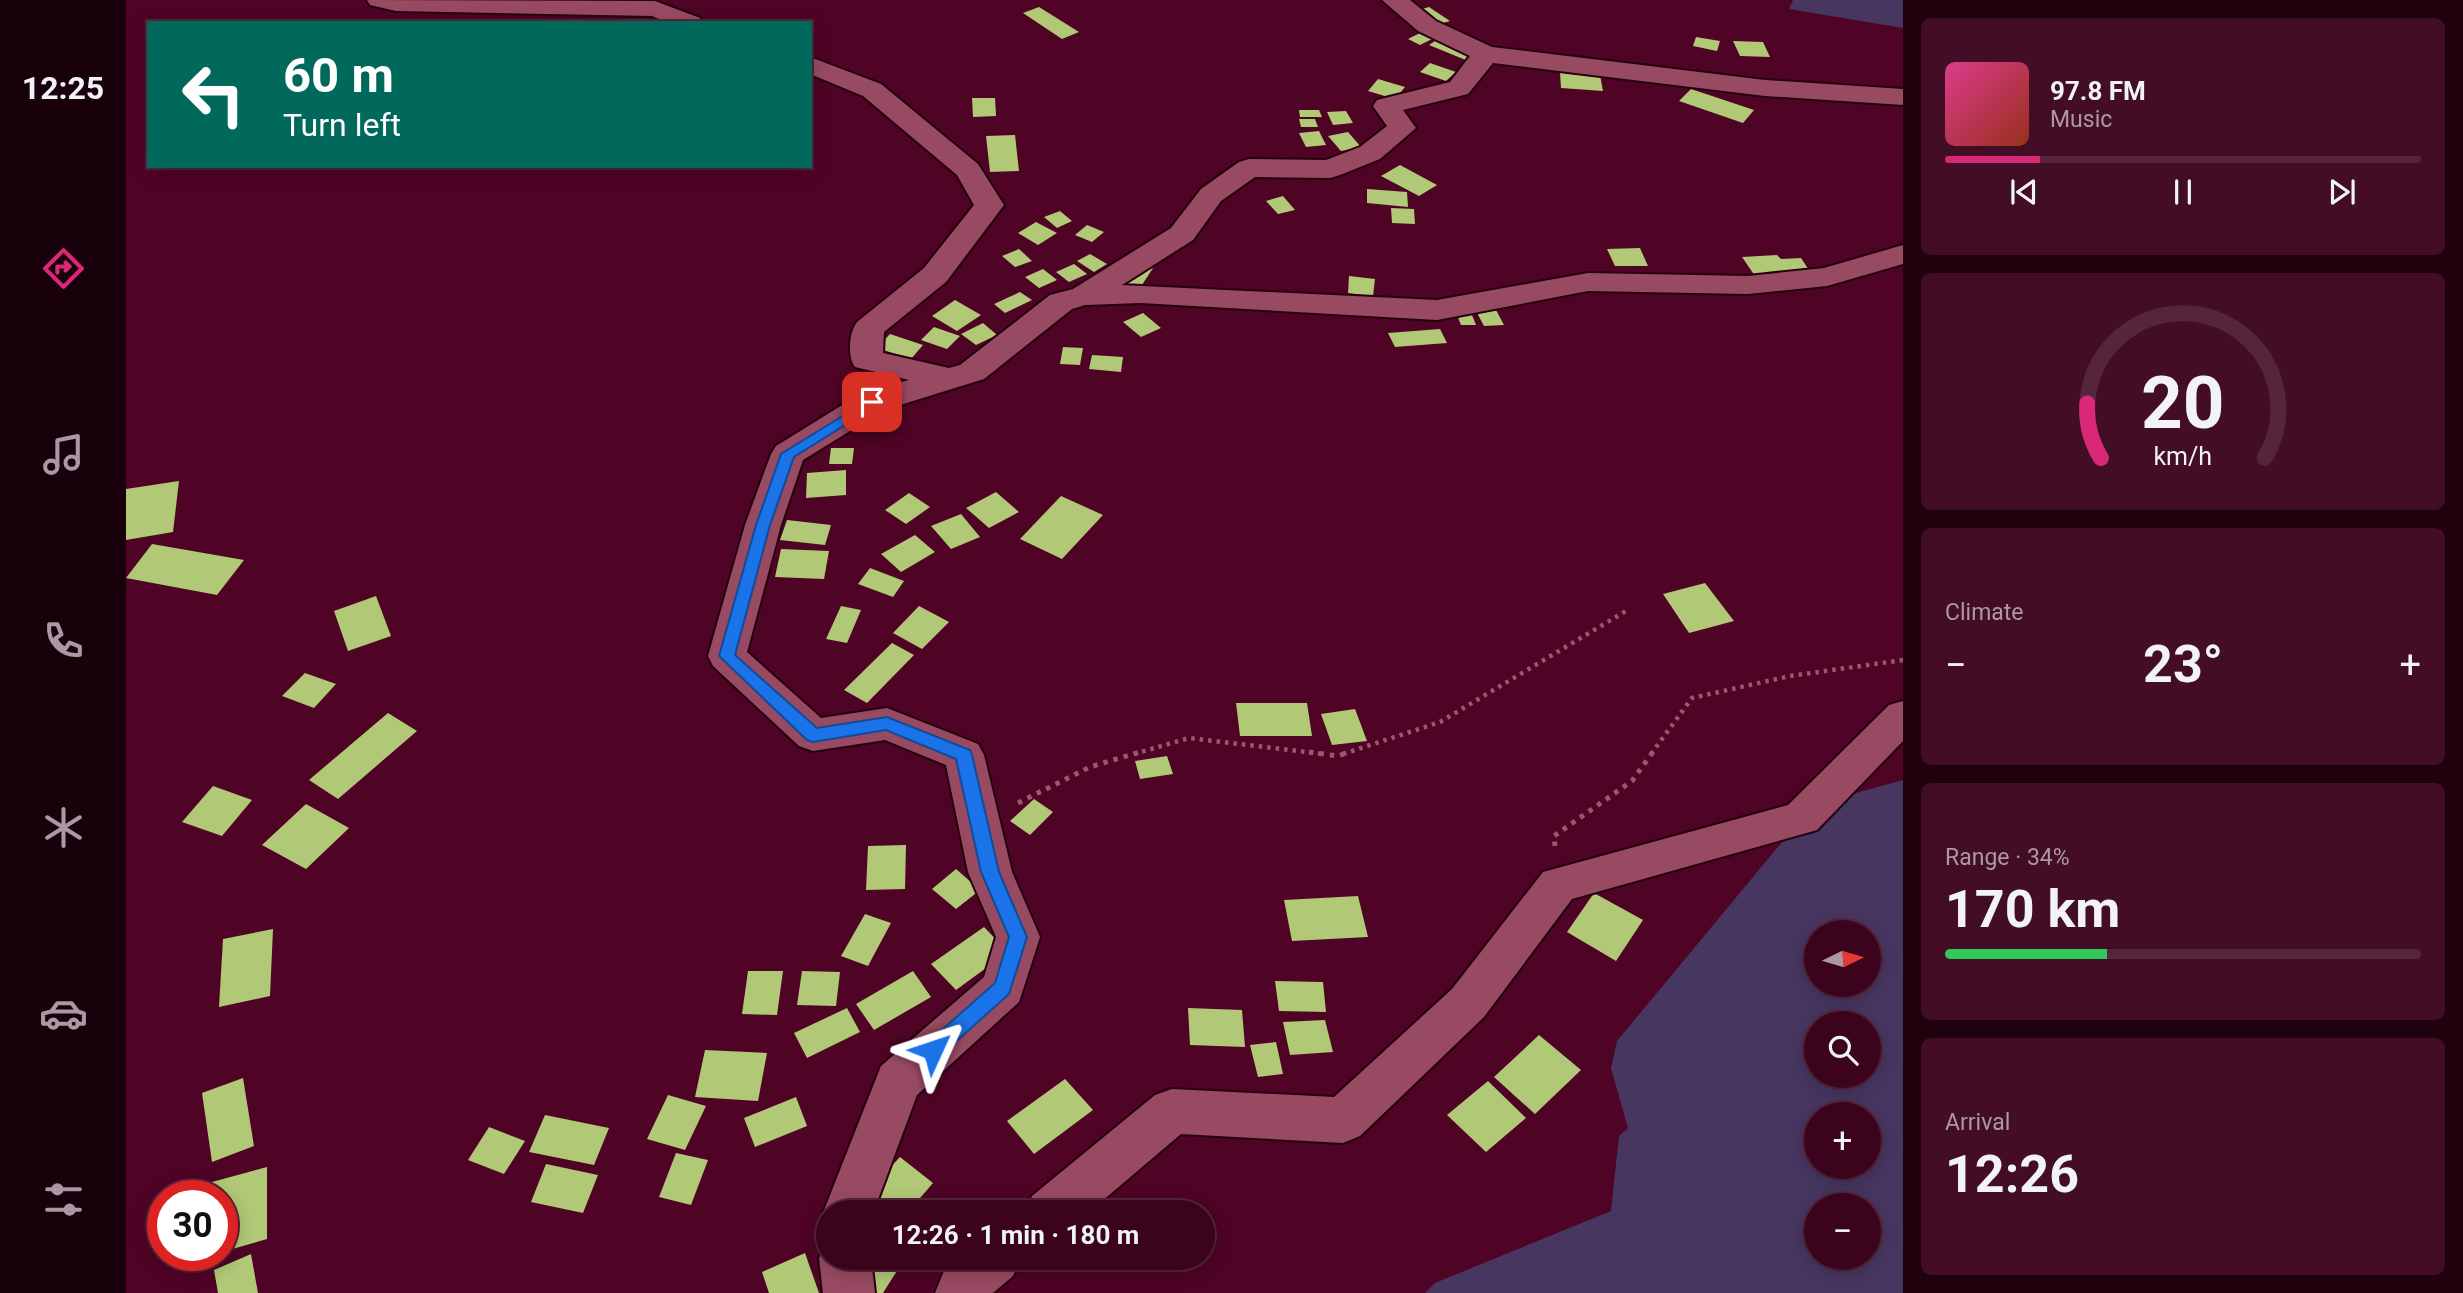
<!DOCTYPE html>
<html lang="en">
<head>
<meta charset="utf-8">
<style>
  :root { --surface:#3b031c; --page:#420d25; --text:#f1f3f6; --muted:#ac98a3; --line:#54253b; --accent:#db2777 }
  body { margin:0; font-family:Roboto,sans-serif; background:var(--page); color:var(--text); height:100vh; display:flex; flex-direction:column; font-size:26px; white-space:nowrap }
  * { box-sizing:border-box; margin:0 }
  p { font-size:23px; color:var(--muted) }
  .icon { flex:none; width:38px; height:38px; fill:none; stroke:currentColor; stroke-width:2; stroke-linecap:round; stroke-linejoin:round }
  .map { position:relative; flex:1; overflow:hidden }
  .drawer { display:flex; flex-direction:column; gap:18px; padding:18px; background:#20020f; width:560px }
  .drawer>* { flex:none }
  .hud { position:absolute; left:21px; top:21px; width:665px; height:147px; border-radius:0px; box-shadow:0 4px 18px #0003,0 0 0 2px var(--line); background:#00695c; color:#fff; overflow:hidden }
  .needle { width:46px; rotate:85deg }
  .tools { position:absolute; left:1678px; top:920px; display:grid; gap:14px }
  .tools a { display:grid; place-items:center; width:77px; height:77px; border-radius:50%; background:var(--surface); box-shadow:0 4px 18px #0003,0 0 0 2px var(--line); font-size:35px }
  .speed { position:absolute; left:21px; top:1180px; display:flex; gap:14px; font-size:35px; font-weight:700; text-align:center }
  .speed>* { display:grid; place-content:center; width:91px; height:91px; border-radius:50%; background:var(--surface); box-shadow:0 4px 18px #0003,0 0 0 2px var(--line); line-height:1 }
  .speed .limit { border:10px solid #d22; background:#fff; color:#111 }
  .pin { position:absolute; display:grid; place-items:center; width:60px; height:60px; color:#fff; margin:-30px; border-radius:14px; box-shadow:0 4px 10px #0006 }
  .me { position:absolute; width:77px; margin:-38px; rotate:48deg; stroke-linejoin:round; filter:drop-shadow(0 0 5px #0008) }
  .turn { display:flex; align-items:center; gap:24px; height:147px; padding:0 21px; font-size:32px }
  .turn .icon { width:91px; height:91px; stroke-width:2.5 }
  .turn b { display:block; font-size:49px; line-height:60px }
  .big { font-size:52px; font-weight:700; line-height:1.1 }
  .drawer .tile { flex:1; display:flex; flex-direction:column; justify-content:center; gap:10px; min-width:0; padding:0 24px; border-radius:10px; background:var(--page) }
  .drawer .dial { align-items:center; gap:0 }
  .dial svg { height:182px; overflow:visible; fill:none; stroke:var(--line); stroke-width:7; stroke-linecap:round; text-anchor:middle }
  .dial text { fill:var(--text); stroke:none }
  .song { display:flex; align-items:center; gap:21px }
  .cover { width:84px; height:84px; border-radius:10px; background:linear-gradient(135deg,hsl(330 70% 55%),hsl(10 70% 35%)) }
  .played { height:7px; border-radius:4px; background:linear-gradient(90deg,var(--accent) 20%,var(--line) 20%) }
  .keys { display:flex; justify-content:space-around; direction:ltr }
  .heat { display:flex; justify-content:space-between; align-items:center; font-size:38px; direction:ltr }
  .charge { height:10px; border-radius:5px; background:linear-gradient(90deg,#34c759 34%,var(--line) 0) }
  .trip { position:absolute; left:690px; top:1200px; width:399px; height:70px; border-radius:35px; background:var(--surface); box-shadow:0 4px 18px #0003,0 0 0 2px var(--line); font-weight:700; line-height:70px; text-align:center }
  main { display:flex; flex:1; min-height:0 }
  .tabs { display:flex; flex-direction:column; width:126px; justify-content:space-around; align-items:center; background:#18010b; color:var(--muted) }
  .tabs .icon { width:49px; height:49px }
  .tabs .active { color:var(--accent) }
  .tabs b { font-size:32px; color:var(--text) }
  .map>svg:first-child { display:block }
  .green { fill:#473660; fill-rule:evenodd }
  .building { fill:#b1c877 }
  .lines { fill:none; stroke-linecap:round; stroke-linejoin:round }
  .minor-casing { stroke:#26020f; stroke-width:4 }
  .path-far1 { stroke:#975870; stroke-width:4.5; stroke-dasharray:3.5 5; stroke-linecap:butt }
  .path { stroke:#975870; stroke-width:5; stroke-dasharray:4.5 6; stroke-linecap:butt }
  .minor { fill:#994a63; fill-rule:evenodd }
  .route { fill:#1a73e8; stroke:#114b97; stroke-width:2 }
</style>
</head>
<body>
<main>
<nav class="tabs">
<b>12:25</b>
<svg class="icon active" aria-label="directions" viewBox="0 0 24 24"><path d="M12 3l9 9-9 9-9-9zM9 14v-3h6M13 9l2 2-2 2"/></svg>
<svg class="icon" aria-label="music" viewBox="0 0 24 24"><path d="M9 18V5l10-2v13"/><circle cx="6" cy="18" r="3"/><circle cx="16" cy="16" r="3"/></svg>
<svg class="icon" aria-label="phone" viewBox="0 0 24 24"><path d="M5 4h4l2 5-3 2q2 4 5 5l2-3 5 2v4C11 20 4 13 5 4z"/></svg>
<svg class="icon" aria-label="climate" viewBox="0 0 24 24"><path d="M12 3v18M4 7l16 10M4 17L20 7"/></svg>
<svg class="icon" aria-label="car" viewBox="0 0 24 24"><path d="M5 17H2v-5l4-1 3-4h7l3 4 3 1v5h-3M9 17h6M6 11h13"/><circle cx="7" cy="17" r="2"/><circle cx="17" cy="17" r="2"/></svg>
<svg class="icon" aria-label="filters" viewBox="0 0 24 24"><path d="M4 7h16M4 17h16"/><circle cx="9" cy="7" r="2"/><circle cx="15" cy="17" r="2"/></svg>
</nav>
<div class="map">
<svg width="1777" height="1293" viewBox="0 0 1777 1293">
  <rect width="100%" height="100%" fill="#4f0425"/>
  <g class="green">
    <path d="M1667,0h110v28l-114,-19z"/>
    <path d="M1777,780v513h-478l10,-10 176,-72 8,-75 9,-8 -17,-60 6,-27 185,-223 32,-19zM1690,933h53v52h-53zM1690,1024h53v52h-53zM1690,1115h53v52h-53zM1690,1206h53v52h-53z"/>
  </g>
  <g class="building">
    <path d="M913,7l40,25 -17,7 -39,-26z"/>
    <path d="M1303,7l21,14 -14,4 -21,-14z"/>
    <path d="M1296,32l12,6 -14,7 -12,-6z"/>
    <path d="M1315,37l44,18 -12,8 -44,-18z"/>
    <path d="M1570,37l24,4 -3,10 -24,-5z"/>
    <path d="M1607,41l30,1 7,15 -30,-1z"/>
    <path d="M1304,63l26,9 -10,9 -26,-9z"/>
    <path d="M1434,72l40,3 3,16 -42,-3z"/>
    <path d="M1252,79l27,8 -10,12 -27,-8z"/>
    <path d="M1565,89l63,21 -11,13 -64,-22z"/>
    <path d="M846,98h23l1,18 -23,1z"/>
    <path d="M1173,110h20l3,7h-22z"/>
    <path d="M1220,111l7,12 -20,2 -6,-13z"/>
    <path d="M1173,119h16l3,8h-17z"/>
    <path d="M1193,131l7,14 -20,2 -7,-14z"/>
    <path d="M1222,132l13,15 -20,4 -13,-15z"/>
    <path d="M889,135l4,36 -29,1 -4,-36z"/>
    <path d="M1274,165l37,20 -18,11 -38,-20z"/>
    <path d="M1241,189l40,3 1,15 -41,-4z"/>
    <path d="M1157,196l12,14 -17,4 -12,-13z"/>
    <path d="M1265,208l23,1 1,15 -23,-1z"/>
    <path d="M934,211l12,10 -15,7 -13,-11z"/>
    <path d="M910,222l21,11 -19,12 -20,-12z"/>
    <path d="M961,225l17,7 -12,10 -17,-7z"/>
    <path d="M1514,248l8,18h-33l-8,-17z"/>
    <path d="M893,249l13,12 -17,6 -13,-11z"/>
    <path d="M964,254l17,10 -13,8 -17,-11z"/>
    <path d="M1651,255l4,4 20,-1 8,12 -21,1 3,3 -36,2 -13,-19z"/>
    <path d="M948,264l13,10 -18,8 -13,-10z"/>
    <path d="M1010,264l17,4 -13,20 -17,-4z"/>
    <path d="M917,269l14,11 -18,8 -14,-11z"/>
    <path d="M1223,276l26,3 -2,17 -25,-3z"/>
    <path d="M894,292l12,8 -27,13 -11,-9z"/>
    <path d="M829,300l26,15 -24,16 -25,-15z"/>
    <path d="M1370,310l8,15 -20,1 -8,-15z"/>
    <path d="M1017,313l18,15 -20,9 -18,-15z"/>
    <path d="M1331,315h15l4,10h-15z"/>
    <path d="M857,323l14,12 -21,10 -15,-11z"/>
    <path d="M808,327l26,9 -13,13 -26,-9z"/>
    <path d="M1314,329l7,14 -52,4 -7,-14z"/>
    <path d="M764,334l33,11 -12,14 -34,-11z"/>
    <path d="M937,347l20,1 -3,17 -20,-1z"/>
    <path d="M966,355l31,2 -2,15 -32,-3z"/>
    <path d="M705,448h23l-2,16h-23z"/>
    <path d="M720,470v25l-40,3 1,-25z"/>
    <path d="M53,481l-6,51 -47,8v-51z"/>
    <path d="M870,492l23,20 -30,16 -23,-20z"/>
    <path d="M783,493l21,14 -24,17 -21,-14z"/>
    <path d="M935,496l42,19 -41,44 -42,-20z"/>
    <path d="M835,514l19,23 -29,12 -20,-23z"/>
    <path d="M661,520l44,5 -6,20 -45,-5z"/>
    <path d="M789,535l20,17 -34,20 -20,-18z"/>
    <path d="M26,544l92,16 -27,35 -91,-17z"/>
    <path d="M655,549l48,2 -5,28 -49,-2z"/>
    <path d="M744,568l34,13 -11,16 -35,-13z"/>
    <path d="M1579,583l29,38 -45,12 -26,-39z"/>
    <path d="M250,596l15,40 -43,15 -14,-40z"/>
    <path d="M715,606l20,4 -14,33 -21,-4z"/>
    <path d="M793,606l30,16 -27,27 -29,-16z"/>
    <path d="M766,643l22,12 -47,48 -23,-13z"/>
    <path d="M179,673l31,11 -22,24 -32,-12z"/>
    <path d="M1110,703h71l5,33h-72z"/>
    <path d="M1229,709l12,32 -35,4 -11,-31z"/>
    <path d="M262,713l29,18 -79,68 -29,-19z"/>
    <path d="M1041,756l6,18 -33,5 -5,-18z"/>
    <path d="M87,786l39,14 -30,36 -40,-14z"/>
    <path d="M908,799l19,13 -23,23 -20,-14z"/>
    <path d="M180,804l43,24 -43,41 -44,-24z"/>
    <path d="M780,845l-1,44 -39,1 2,-44z"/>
    <path d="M830,869l24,21 -24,19 -24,-20z"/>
    <path d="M1468,893l49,27 -27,41 -49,-29z"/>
    <path d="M1232,896l10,41 -76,4 -8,-41z"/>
    <path d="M739,914l26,9 -23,43 -27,-10z"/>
    <path d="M858,927l24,25 -52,38 -25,-26z"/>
    <path d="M147,929l-3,67 -51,11 4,-68z"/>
    <path d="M622,971h35l-6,44 -35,-1z"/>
    <path d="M676,971l38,1 -4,34 -39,-1z"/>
    <path d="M787,971l18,26 -57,33 -18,-26z"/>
    <path d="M1149,981l48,1 3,30 -47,-1z"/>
    <path d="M721,1008l13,24 -53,26 -13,-25z"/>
    <path d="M1062,1008l54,2 3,37 -55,-2z"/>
    <path d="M1199,1020l8,32 -43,3 -7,-33z"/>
    <path d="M1413,1035l42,35 -46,44 -41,-37z"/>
    <path d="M1150,1042l7,32 -25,3 -8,-32z"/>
    <path d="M579,1050l62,3 -9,48 -63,-4z"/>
    <path d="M117,1078l11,68 -42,16 -10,-69z"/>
    <path d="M939,1079l28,31 -59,44 -27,-33z"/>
    <path d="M1362,1081l38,37 -40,34 -39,-37z"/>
    <path d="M542,1095l38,11 -21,44 -38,-11z"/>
    <path d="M670,1097l11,29 -52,21 -11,-29z"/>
    <path d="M419,1115l64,13 -15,37 -65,-13z"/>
    <path d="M363,1127l36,14 -21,33 -36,-14z"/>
    <path d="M550,1153l32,7 -17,45 -32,-8z"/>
    <path d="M774,1157l33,26 -26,30h-10l-28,-23z"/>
    <path d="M420,1164l52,11 -15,38 -52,-11z"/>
    <path d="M141,1167v72l-45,13v-57h-11l1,-13z"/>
    <path d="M679,1253l14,40h-50l-7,-21z"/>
    <path d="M125,1254l7,39h-40l-4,-23z"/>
    <path d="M743,1258h36l-22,35h-7l-22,-13z"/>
  </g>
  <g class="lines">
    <defs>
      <g id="minor">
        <path d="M241,0l288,1 45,17 4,5h-36l-16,-7 -256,-5 -26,-6z"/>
        <path d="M1256,0h28l26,21 56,26 273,33 138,9v16l-138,-9 -272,-33 -25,31 -65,16 13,18 -36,31 -40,16 -10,3 -75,-1 -34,24 -28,39 -71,45 315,15 151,-27 160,3 76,-8 79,-23v19l-76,22 -79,8 -160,-3 -151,29 -296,-17 -56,2 -13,4 -88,70 -100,31 -81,50 -22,65 -34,127 74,66 66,-10 91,36 6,11 28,117 28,65 -21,65 -102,93 -44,118h-45v12l-5,-12 58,-147 103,-89 12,-40 -28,-65 -22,-107 -61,-25 -72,11 -14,-5 -86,-80 -5,-10 37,-131 26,-71 5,-8 84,-52 49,-14 -54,-13c-8,-11 -6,-34 2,-45l67,-54 50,-63 -17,-30 -94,-79 -53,-22v-17l71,27 97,80 26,41 -58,77 -62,50 -1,21 66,15 11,-3 90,-70 23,-6 98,-61 30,-39 38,-27 10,-3 77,1 34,-13 27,-21 -14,-20 4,-6 73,-18 20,-26 -52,-25z"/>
        <path d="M1777,701v40l-86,89 -245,69 -88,118 -124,119 -17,7 -162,-9 -93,79h-63l7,-17 123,-101 17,-6 162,8 118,-108 91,-117 245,-67 101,-100z"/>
        <path d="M701,1240l1,18h43l4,35h-52l-4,-35z"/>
        <path d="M829,1258h66l-8,18 -20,17h-58l11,-27z"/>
      </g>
    </defs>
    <use href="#minor" class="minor-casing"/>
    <g class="path-far1">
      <path d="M1008,754l55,-16 134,16"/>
      <path d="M1217,754l97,-32 186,-111"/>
      <path d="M1525,754l41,-56 98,-22 113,-16"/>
    </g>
    <g class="path">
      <path d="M1183,752l29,4 11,-4"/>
      <path d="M892,803l72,-36 50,-15"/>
      <path d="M1429,846l-1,-10 78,-55 21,-29"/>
    </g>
    <use href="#minor" class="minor"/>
  </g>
  <path class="route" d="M746,398l7,4 -2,3 -83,52 -24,68 -35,130 82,73 70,-11 83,33 2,5 27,117 28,65 -18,57 -69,62 -7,3 -7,-3 -3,-6 3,-6 69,-61 14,-46 -28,-65 -25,-113 -70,-29 -73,12 -6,-2 -88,-84 37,-131 25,-71z"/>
</svg>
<div class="tools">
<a><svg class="needle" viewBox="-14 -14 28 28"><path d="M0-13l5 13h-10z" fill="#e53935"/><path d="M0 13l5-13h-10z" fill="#ac98a3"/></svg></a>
<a><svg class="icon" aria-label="search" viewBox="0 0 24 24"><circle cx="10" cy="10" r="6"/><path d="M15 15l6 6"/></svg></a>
<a>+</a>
<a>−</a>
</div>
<div class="speed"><div class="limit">30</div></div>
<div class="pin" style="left:746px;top:402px;background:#d93025"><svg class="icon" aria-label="arrive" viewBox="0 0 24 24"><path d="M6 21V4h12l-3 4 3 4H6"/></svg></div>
<svg class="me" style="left:807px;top:1050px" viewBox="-20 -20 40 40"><path d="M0-17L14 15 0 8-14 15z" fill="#1a73e8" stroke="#fff" stroke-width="4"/></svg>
<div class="trip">12:26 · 1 min · 180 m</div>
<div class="hud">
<div class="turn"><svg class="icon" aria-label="left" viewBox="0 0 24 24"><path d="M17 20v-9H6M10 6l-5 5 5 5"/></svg><div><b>60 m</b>Turn left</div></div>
</div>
</div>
<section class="drawer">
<div class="tile">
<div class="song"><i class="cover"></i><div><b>97.8 FM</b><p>Music</p></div></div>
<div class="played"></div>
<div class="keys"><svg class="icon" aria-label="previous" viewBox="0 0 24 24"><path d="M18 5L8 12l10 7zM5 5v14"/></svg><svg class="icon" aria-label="pause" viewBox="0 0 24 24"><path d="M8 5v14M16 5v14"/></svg><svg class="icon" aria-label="next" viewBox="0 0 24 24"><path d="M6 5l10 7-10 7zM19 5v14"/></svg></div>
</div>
<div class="tile dial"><svg viewBox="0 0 100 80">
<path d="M14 69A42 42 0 1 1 86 69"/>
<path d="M14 69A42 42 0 0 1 8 45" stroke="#db2777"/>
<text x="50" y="56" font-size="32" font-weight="700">20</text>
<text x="50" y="72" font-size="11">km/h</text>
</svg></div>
<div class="tile"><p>Climate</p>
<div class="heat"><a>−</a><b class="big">23°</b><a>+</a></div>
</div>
<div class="tile"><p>Range · 34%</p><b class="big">170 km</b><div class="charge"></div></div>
<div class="tile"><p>Arrival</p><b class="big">12:26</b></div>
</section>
</main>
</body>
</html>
